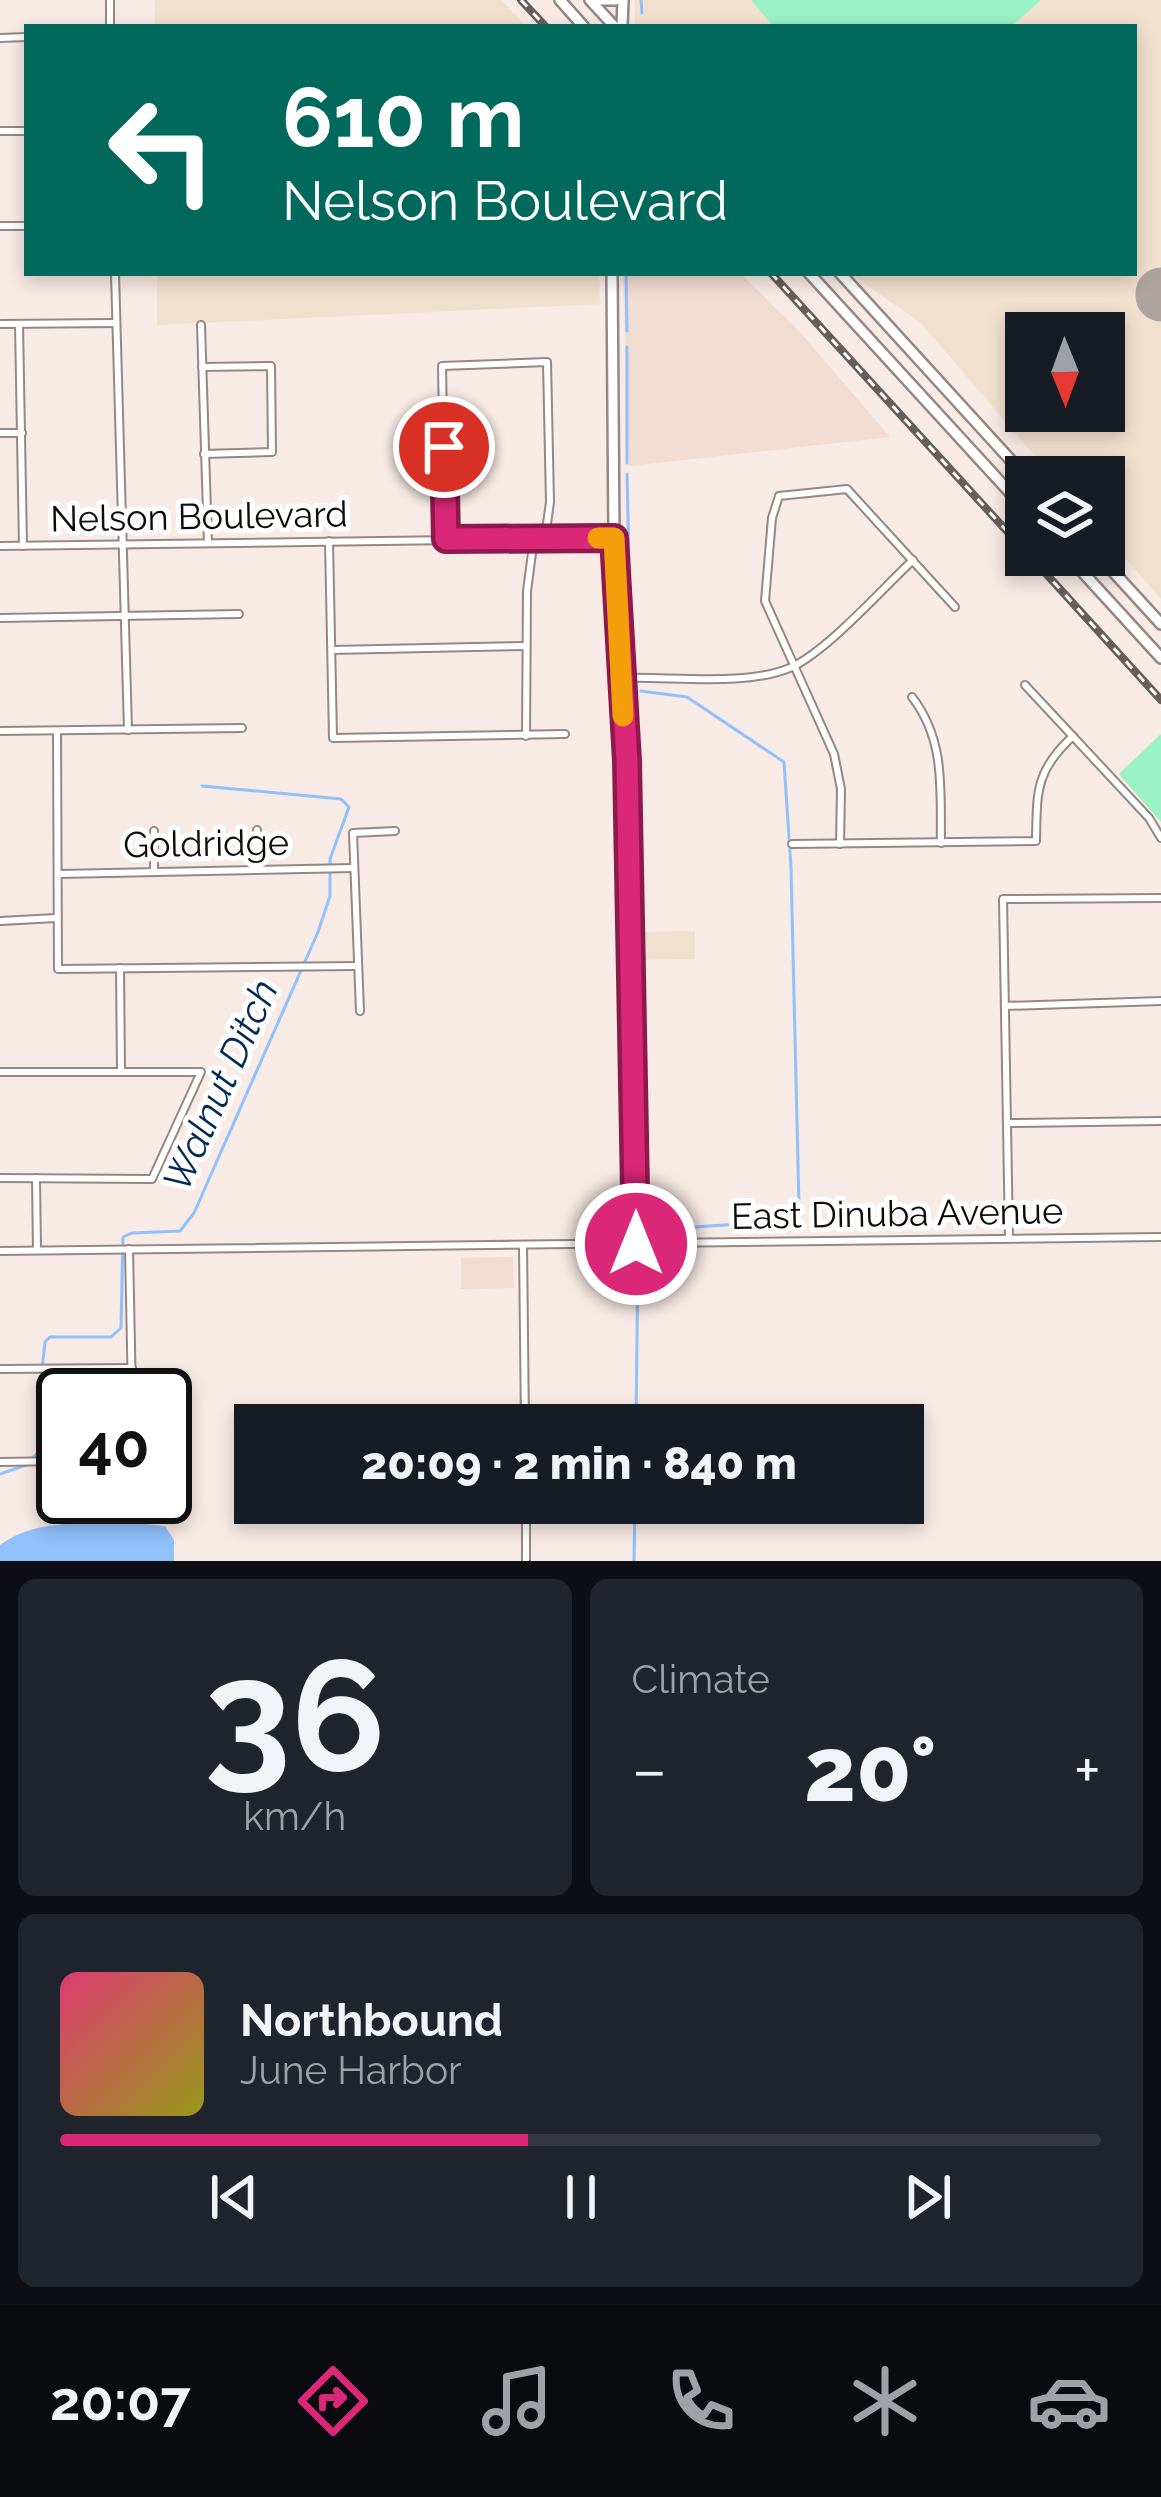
<!DOCTYPE html>
<html lang="en">
<head>
<meta charset="utf-8">
<style>
  :root { --surface:#171b24; --page:#20242c; --text:#f1f3f6; --muted:#9ea1a6; --line:#363941; --accent:#db2777 }
  body { margin:0; font-family:Raleway,sans-serif; background:var(--page); color:var(--text); height:100vh; display:flex; flex-direction:column; font-size:45px; white-space:nowrap }
  * { box-sizing:border-box; margin:0 }
  p { font-size:39px; color:var(--muted) }
  .icon { flex:none; width:66px; height:66px; fill:none; stroke:currentColor; stroke-width:2; stroke-linecap:round; stroke-linejoin:round }
  .map { position:relative; height:1561px; overflow:hidden }
  .panel { display:flex; flex-direction:column; gap:18px; padding:18px; background:#0d0f14; flex:1 }
  .panel>* { flex:none }
  .guide { position:absolute; left:24px; top:24px; width:1113px; height:252px; border-radius:0px; box-shadow:0 6px 18px #0003; background:#00695c; color:#fff; overflow:hidden }
  .needle { width:78px; rotate:179deg }
  .fabs { position:absolute; left:1005px; top:312px; display:grid; gap:24px }
  .fabs a { display:grid; place-items:center; width:120px; height:120px; border-radius:0px; background:var(--surface); box-shadow:0 6px 18px #0003; font-size:60px }
  .speed { position:absolute; left:36px; top:1368px; display:flex; gap:24px; font-size:60px; font-weight:700; text-align:center }
  .speed>* { display:grid; place-content:center; width:156px; height:156px; border-radius:50%; background:var(--surface); box-shadow:0 6px 18px #0003; line-height:1 }
  .speed .limit { border:6px solid #111; border-radius:18px; background:#fff; color:#111 }
  .pin { position:absolute; display:grid; place-items:center; width:102px; height:102px; color:#fff; margin:-51px; border:6px solid #fff; border-radius:50%; box-shadow:0 3px 12px #0007 }
  .me { position:absolute; width:132px; margin:-66px; rotate:0deg; stroke-linejoin:round; filter:drop-shadow(0 0 9px #0008) }
  .turn { display:flex; align-items:center; gap:42px; height:252px; padding:0 60px; font-size:54px }
  .turn .icon { width:156px; height:156px; stroke-width:2.5 }
  .turn b { display:block; font-size:84px; line-height:102px }
  .big { font-size:90px; font-weight:800; line-height:1.1 }
  .panel .widget { flex:1; display:flex; flex-direction:column; justify-content:center; gap:18px; min-width:0; padding:0 42px; border-radius:18px; background:var(--page) }
  .panel .dial { align-items:center; gap:0 }
  .dial b { font-size:156px; line-height:1 }
  .song { display:flex; align-items:center; gap:36px }
  .cover { width:144px; height:144px; border-radius:18px; background:linear-gradient(135deg,hsl(340 70% 55%),hsl(60 70% 35%)) }
  .played { height:12px; border-radius:6px; background:linear-gradient(90deg,var(--accent) 45%,var(--line) 45%) }
  .keys { display:flex; justify-content:space-around; direction:ltr }
  .heat { display:flex; justify-content:space-between; align-items:center; font-size:66px; direction:ltr }
  .panel .tiles { flex:1; display:grid; gap:18px; grid-template-columns:1fr 1fr }
  .widget:last-child { grid-column:span 2 }
  .trip { position:absolute; left:234px; top:1404px; width:690px; height:120px; border-radius:0px; background:var(--surface); box-shadow:0 6px 18px #0003; font-weight:800; line-height:120px; text-align:center }
  .tabs { display:flex; height:192px; justify-content:space-around; align-items:center; background:#090b0e; color:var(--muted) }
  .tabs .icon { width:84px; height:84px }
  .tabs .selected { color:var(--accent) }
  .tabs b { font-size:54px; color:var(--text) }
  .map>svg:first-child { display:block }
  .built { fill:#f1dcd2 }
  .industrial { fill:#f2e0cf; fill-rule:evenodd }
  .green { fill:#98f2c4 }
  .water { fill:#91c0fc }
  .lines { fill:none; stroke-linecap:round; stroke-linejoin:round }
  .stream { stroke:#91c0fc; stroke-width:3 }
  .runway { stroke:#aea49f; stroke-width:51 }
  .street-casing { stroke:#958883; stroke-width:10 }
  .secondary-casing { stroke:#958883; stroke-width:14 }
  .primary-casing { stroke:#958883; stroke-width:14 }
  .street { stroke:#fff; stroke-width:6 }
  .secondary { stroke:#fff; stroke-width:9 }
  .primary { stroke:#fff; stroke-width:9 }
  .rail-casing { stroke:#655e5a; stroke-width:8 }
  .rail { stroke:#fff; stroke-width:3; stroke-dasharray:9; stroke-linecap:butt }
  .route-casing { stroke:#8e194d; stroke-width:30 }
  .route { stroke:#db2777; stroke-width:21 }
  .slow { stroke:#f59e0b; stroke-width:21 }
  .labels { text-anchor:middle; dominant-baseline:central; stroke-width:10; stroke-linejoin:round; paint-order:stroke }
  .street-label { font-size:36px; fill:#0f0b09; stroke:#fff }
  .water-label { font-size:39px; font-style:italic; fill:#022a57; stroke:#fff }
</style>
</head>
<body>
<div class="map">
<svg width="1161" height="1561" viewBox="0 0 1161 1561">
  <rect width="100%" height="100%" fill="#f8eae4"/>
  <g class="built">
    <path d="M623,273h117l59,58 91,106 -261,29z"/>
    <path d="M513,1257l1,31 -53,1v-31z"/>
  </g>
  <g class="industrial">
    <path d="M155,0h346l26,27h-372z"/>
    <path d="M635,0h116l23,27h-139z"/>
    <path d="M1041,0h120v599l-57,-65v-57h-51l-133,-155 -71,-49h285v-246h-123zM1026,333h78v78h-78z"/>
    <path d="M157,273h442l1,31 -443,21z"/>
    <path d="M695,931v28l-59,1v-28z"/>
  </g>
  <g class="green">
    <path d="M751,0h290l-30,27h-237z"/>
    <path d="M1161,734v88l-42,-48z"/>
  </g>
  <path class="water" d="M125,1522l40,4 9,14v21h-174v-16c34,-26 84,-21 125,-23z"/>
  <g class="lines">
    <g class="stream">
      <path d="M641,0l1,13"/>
      <path d="M626,273l1,58"/>
      <path d="M627,463v-116"/>
      <path d="M627,474l3,127"/>
      <path d="M641,691l46,6 97,65 7,105 8,341 -12,11 -15,3 -126,8"/>
      <path d="M636,1425l2,-175"/>
      <path d="M33,1458l6,-7 -1,-45 7,-64 5,-5h61l10,-9 2,-91 9,-4 48,-2 14,-18 124,-281 12,-36v-37l19,-52 -8,-8 -139,-13"/>
      <path d="M0,1474l26,-9"/>
      <path d="M634,1561l1,-58"/>
    </g>
    <path class="runway" d="M1161,293v3"/>
    <defs>
      <g id="street">
        <path d="M110,0v27"/>
        <path d="M0,38l27,-1"/>
        <path d="M0,131h27"/>
        <path d="M0,226h27"/>
        <path d="M115,273l13,457"/>
        <path d="M0,324l115,-1"/>
        <path d="M19,324l4,222"/>
        <path d="M201,325l7,218"/>
        <path d="M202,367l69,-1 1,86 -68,2"/>
        <path d="M0,433h22"/>
        <path d="M445,538l-3,-172 105,-4 3,140 -5,36"/>
        <path d="M329,541l4,197 232,-4"/>
        <path d="M0,546l614,-8"/>
        <path d="M0,618l239,-4"/>
        <path d="M332,650l194,-4"/>
        <path d="M622,678c49,-2 126,9 170,-11 37,-18 89,-77 121,-107"/>
        <path d="M1025,685l124,133 12,20"/>
        <path d="M912,697c34,44 28,93 29,146"/>
        <path d="M0,731l242,-3"/>
        <path d="M57,731l1,238 300,-3"/>
        <path d="M526,736l1,-145 7,-53"/>
        <path d="M257,830v39"/>
        <path d="M154,831v38"/>
        <path d="M792,844l244,-3c1,-49 -1,-70 37,-105"/>
        <path d="M840,844l1,-55 -7,-35 -69,-153 7,-83 7,-22 68,-7 108,118"/>
        <path d="M59,874l295,-6"/>
        <path d="M0,921l56,-3"/>
        <path d="M120,968l1,101"/>
        <path d="M1005,1006l156,-5"/>
        <path d="M360,1011l-7,-178 42,-2"/>
        <path d="M0,1072h201l-49,107 -152,-1"/>
        <path d="M1009,1123l152,-2"/>
        <path d="M36,1178l1,72"/>
        <path d="M1009,1238l-6,-339 158,-1"/>
        <path d="M523,1246l2,179"/>
        <path d="M129,1249l3,146"/>
        <path d="M0,1251l1161,-14"/>
        <path d="M0,1369l132,-1"/>
        <path d="M165,1459h11"/>
        <path d="M0,1462l63,-1"/>
        <path d="M526,1503v58"/>
      </g>
      <g id="secondary">
        <path d="M592,0h23"/>
        <path d="M622,27l1,-27"/>
        <path d="M612,273l2,265 13,223 9,483"/>
      </g>
      <g id="primary">
        <path d="M560,0l24,27"/>
        <path d="M590,0l25,27"/>
        <path d="M809,273l217,237"/>
        <path d="M840,273l186,204"/>
        <path d="M1067,555l94,103"/>
        <path d="M1098,555l63,69"/>
      </g>
    </defs>
    <use href="#street" class="street-casing"/>
    <use href="#secondary" class="secondary-casing"/>
    <use href="#primary" class="primary-casing"/>
    <use href="#street" class="street"/>
    <use href="#secondary" class="secondary"/>
    <use href="#primary" class="primary"/>
    <defs>
      <g id="rail">
        <path d="M521,0l25,27"/>
        <path d="M771,273l255,279"/>
        <path d="M1029,555l132,145"/>
      </g>
    </defs>
    <use href="#rail" class="rail-casing"/>
    <use href="#rail" class="rail"/>
  </g>
  <g class="lines">
    <defs>
      <path id="route" d="M444,447l2,92 168,-1 13,223 9,483"/>
    </defs>
    <use href="#route" class="route-casing"/>
    <use href="#route" class="route"/>
    <path class="slow" d="M598,538h16l9,178"/>
  </g>
  <g class="labels">
    <g class="street-label">
      <text transform="translate(199 516) rotate(-1)">Nelson Boulevard</text>
      <text transform="translate(206 843) rotate(-1)">Goldridge</text>
      <text transform="translate(897 1213) rotate(-1)">East Dinuba Avenue</text>
    </g>
    <g class="water-label">
      <text transform="translate(220 1085) rotate(-66)">Walnut Ditch</text>
    </g>
  </g>
</svg>
<div class="fabs">
<a><svg class="needle" viewBox="-14 -14 28 28"><path d="M0-13l5 13h-10z" fill="#e53935"/><path d="M0 13l5-13h-10z" fill="#9ea1a6"/></svg></a>
<a><svg class="icon" aria-label="layers" viewBox="0 0 24 24"><path d="M12 4l9 5-9 5-9-5zM3 14l9 5 9-5"/></svg></a>
</div>
<div class="speed"><div class="limit">40</div></div>
<div class="pin" style="left:444px;top:447px;background:#d93025"><svg class="icon" aria-label="arrive" viewBox="0 0 24 24"><path d="M6 21V4h12l-3 4 3 4H6"/></svg></div>
<svg class="me" style="left:636px;top:1244px" viewBox="-20 -20 40 40"><circle r="17" fill="#db2777" stroke="#fff" stroke-width="3"/><path d="M0-11L8 9 0 5-8 9z" fill="#fff"/></svg>
<div class="trip">20:09 · 2 min · 840 m</div>
<div class="guide">
<div class="turn"><svg class="icon" aria-label="left" viewBox="0 0 24 24"><path d="M17 20v-9H6M10 6l-5 5 5 5"/></svg><div><b>610 m</b>Nelson Boulevard</div></div>
</div>
</div>
<section class="panel">
<div class="tiles">
<div class="widget dial"><b>36</b><p>km/h</p></div>
<div class="widget"><p>Climate</p>
<div class="heat"><a>−</a><b class="big">20°</b><a>+</a></div>
</div>
<div class="widget">
<div class="song"><i class="cover"></i><div><b>Northbound</b><p>June Harbor</p></div></div>
<div class="played"></div>
<div class="keys"><svg class="icon" aria-label="previous" viewBox="0 0 24 24"><path d="M18 5L8 12l10 7zM5 5v14"/></svg><svg class="icon" aria-label="pause" viewBox="0 0 24 24"><path d="M8 5v14M16 5v14"/></svg><svg class="icon" aria-label="next" viewBox="0 0 24 24"><path d="M6 5l10 7-10 7zM19 5v14"/></svg></div>
</div>
</div>
</section>
<nav class="tabs">
<b>20:07</b>
<svg class="icon selected" aria-label="directions" viewBox="0 0 24 24"><path d="M12 3l9 9-9 9-9-9zM9 14v-3h6M13 9l2 2-2 2"/></svg>
<svg class="icon" aria-label="music" viewBox="0 0 24 24"><path d="M9 18V5l10-2v13"/><circle cx="6" cy="18" r="3"/><circle cx="16" cy="16" r="3"/></svg>
<svg class="icon" aria-label="phone" viewBox="0 0 24 24"><path d="M5 4h4l2 5-3 2q2 4 5 5l2-3 5 2v4C11 20 4 13 5 4z"/></svg>
<svg class="icon" aria-label="climate" viewBox="0 0 24 24"><path d="M12 3v18M4 7l16 10M4 17L20 7"/></svg>
<svg class="icon" aria-label="car" viewBox="0 0 24 24"><path d="M5 17H2v-5l4-1 3-4h7l3 4 3 1v5h-3M9 17h6M6 11h13"/><circle cx="7" cy="17" r="2"/><circle cx="17" cy="17" r="2"/></svg>
</nav>
</body>
</html>
